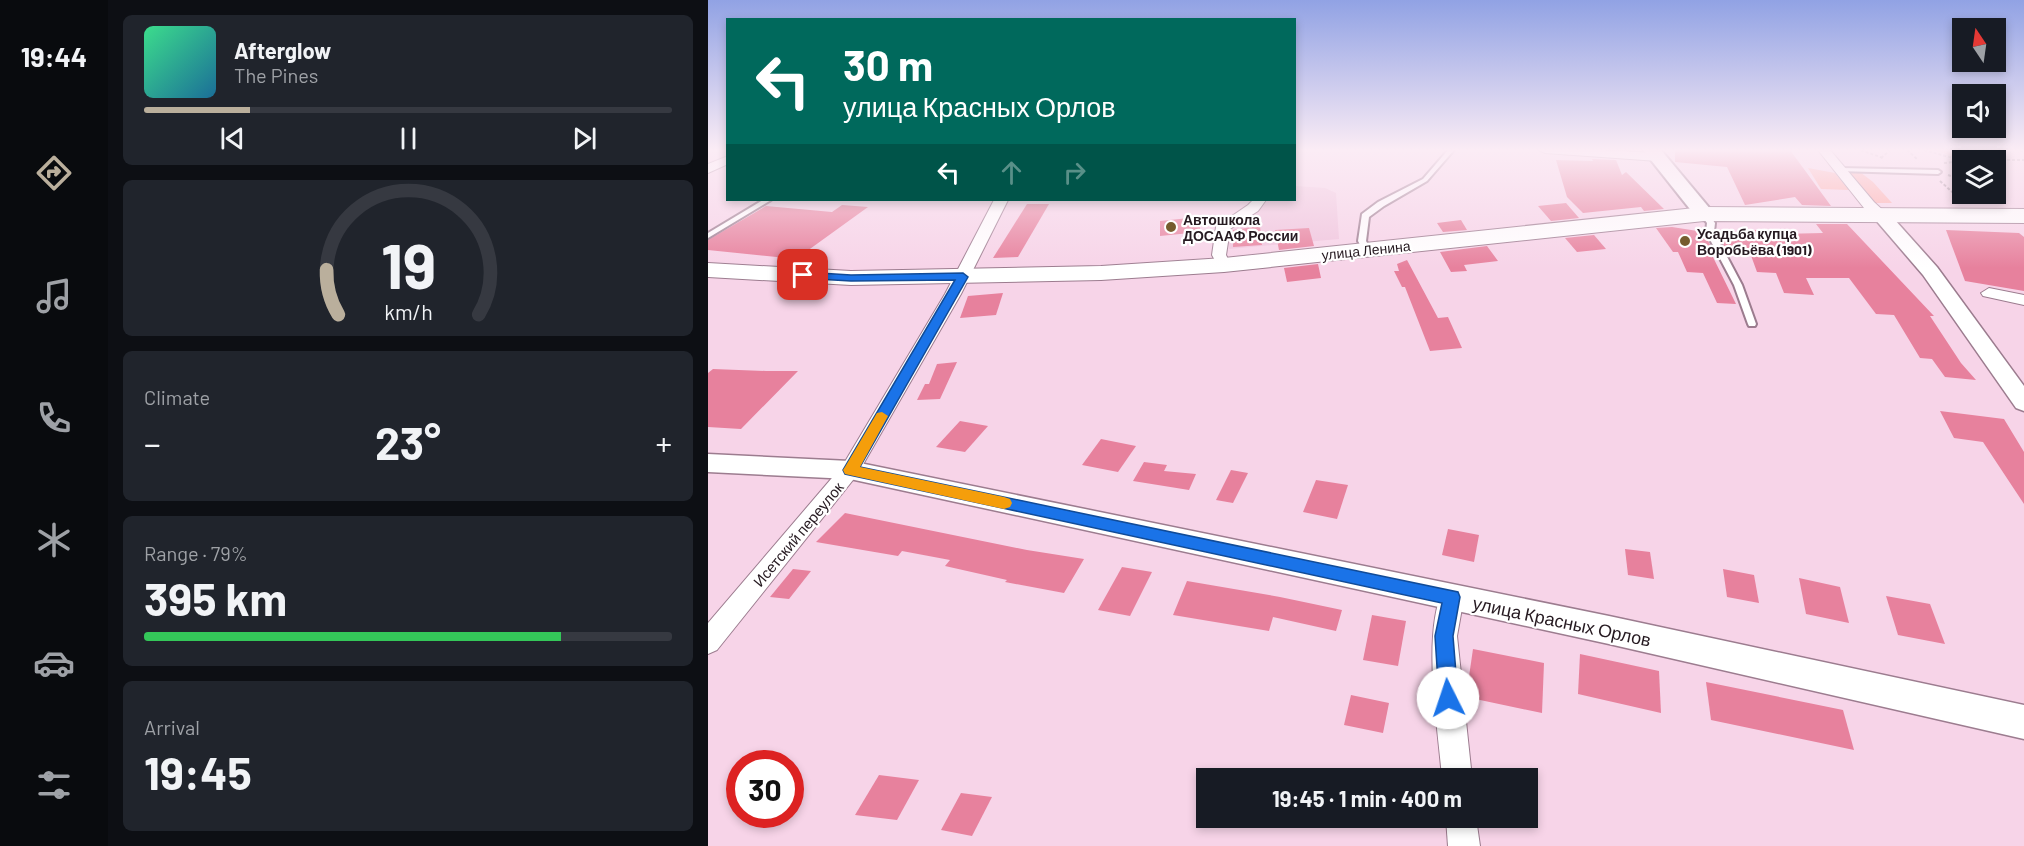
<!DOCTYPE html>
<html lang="en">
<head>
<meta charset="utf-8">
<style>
  :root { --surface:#171b24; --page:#20242c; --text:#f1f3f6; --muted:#9ea1a6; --line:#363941; --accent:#baaf9c }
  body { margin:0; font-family:Barlow,sans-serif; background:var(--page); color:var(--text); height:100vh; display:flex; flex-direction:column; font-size:22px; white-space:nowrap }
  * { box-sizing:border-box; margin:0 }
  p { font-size:20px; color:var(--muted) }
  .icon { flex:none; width:33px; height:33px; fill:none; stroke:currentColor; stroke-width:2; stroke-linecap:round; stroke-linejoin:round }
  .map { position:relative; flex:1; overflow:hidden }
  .details { display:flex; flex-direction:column; gap:15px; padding:15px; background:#0d0f14; width:600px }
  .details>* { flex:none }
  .top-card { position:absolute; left:18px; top:18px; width:570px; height:183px; border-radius:0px; box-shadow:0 3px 9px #0003; background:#00695c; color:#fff; overflow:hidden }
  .needle { width:39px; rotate:347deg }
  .controls { position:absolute; left:1244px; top:18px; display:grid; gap:12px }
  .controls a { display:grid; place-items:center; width:54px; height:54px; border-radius:0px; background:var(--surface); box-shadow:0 3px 9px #0003; font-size:30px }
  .speed { position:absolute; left:18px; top:750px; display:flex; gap:12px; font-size:30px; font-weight:700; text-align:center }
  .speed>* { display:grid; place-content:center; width:78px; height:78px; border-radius:50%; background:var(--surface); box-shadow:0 3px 9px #0003; line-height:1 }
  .speed .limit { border:9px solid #d22; background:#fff; color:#111 }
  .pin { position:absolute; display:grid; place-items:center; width:51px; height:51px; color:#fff; margin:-26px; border-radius:12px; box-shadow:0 3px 9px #0006 }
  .me { position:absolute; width:66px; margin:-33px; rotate:356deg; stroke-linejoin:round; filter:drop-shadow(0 0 4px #0008) }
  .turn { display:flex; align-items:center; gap:21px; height:126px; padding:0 18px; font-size:27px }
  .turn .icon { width:78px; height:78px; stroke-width:2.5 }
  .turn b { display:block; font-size:42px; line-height:51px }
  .lanes { display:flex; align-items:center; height:57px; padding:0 18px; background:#0003; justify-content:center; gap:30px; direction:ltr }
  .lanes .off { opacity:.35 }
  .big { font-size:45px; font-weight:700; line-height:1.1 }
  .details .tile { flex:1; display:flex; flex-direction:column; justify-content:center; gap:9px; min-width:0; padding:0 21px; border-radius:9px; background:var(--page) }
  .details .dial { align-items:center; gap:0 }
  .dial svg { height:156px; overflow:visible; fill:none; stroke:var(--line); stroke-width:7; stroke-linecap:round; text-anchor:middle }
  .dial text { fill:var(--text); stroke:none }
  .song { display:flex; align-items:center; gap:18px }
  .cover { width:72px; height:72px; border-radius:9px; background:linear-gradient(135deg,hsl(150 70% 55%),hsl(200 70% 35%)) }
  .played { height:6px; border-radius:3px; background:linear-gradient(90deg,var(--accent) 20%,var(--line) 20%) }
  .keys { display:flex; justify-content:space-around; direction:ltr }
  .heat { display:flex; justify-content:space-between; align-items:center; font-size:33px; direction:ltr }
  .charge { height:9px; border-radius:4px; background:linear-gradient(90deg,#34c759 79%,var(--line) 0) }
  .trip { position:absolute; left:488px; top:768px; width:342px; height:60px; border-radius:0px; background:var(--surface); box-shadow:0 3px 9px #0003; font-weight:700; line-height:60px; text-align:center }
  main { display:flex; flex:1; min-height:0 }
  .menu { display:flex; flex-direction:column; width:108px; justify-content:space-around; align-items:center; background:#090b0e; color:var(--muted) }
  .menu .icon { width:42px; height:42px }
  .menu .selected { color:var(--accent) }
  .menu b { font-size:27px; color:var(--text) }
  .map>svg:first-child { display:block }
  .built { fill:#f0c5dd }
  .green { fill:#fea9a5 }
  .building { fill:#e7819d }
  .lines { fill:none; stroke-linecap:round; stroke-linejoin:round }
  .service-casing { stroke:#9c7c8f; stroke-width:4 }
  .minor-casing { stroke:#9c7c8f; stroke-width:2 }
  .tertiary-casing { stroke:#9c7c8f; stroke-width:3 }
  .secondary-casing { stroke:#9c7c8f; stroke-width:4 }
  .primary-casing { stroke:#9c7c8f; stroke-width:2 }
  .path { stroke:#a18897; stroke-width:2; stroke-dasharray:3 2; stroke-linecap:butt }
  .service { fill:#fff; fill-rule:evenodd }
  .minor { fill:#fff; fill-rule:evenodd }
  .tertiary { fill:#fff; fill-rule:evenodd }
  .secondary { fill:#fff; fill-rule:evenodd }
  .primary { fill:#fff; fill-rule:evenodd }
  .route { fill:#1a73e8; stroke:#114b97; stroke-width:1.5 }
  .slow { fill:#f59e0b }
  .poi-dot { fill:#765c2e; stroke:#fff; stroke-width:2 }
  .labels { text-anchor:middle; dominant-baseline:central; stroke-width:4.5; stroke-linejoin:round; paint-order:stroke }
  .far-poi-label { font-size:14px; font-weight:bold; fill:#261a21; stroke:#fff; text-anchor:start }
  .far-street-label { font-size:14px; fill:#261a21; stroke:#fff }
  .street-label { font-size:15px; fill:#261a21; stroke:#fff }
  .near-street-label { font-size:18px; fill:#261a21; stroke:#fff }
</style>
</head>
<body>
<main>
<nav class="menu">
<b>19:44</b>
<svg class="icon selected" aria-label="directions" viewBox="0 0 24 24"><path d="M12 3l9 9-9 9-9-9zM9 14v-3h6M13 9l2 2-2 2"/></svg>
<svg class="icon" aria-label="music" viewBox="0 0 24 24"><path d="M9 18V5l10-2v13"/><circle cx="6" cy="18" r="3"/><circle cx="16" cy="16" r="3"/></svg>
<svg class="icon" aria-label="phone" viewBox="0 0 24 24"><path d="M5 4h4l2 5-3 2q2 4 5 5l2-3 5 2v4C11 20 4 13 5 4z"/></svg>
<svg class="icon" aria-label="climate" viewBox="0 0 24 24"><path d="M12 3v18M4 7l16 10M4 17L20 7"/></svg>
<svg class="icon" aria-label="car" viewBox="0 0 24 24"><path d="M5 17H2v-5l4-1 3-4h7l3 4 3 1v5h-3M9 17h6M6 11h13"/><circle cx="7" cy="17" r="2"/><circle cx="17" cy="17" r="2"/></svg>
<svg class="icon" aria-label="filters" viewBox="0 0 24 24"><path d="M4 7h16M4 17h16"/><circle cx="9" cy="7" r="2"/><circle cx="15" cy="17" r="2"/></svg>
</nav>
<section class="details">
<div class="tile">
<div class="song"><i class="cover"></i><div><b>Afterglow</b><p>The Pines</p></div></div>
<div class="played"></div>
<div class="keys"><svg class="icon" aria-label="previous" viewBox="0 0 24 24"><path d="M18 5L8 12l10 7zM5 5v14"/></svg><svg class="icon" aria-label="pause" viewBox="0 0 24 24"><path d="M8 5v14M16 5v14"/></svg><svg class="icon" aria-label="next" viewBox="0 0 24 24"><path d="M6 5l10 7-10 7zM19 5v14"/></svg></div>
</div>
<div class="tile dial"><svg viewBox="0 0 100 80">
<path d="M14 69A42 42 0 1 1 86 69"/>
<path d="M14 69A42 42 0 0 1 8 46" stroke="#baaf9c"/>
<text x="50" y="56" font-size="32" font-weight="700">19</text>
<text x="50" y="72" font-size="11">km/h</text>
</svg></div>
<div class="tile"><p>Climate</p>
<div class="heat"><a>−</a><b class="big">23°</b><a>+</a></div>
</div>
<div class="tile"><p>Range · 79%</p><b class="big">395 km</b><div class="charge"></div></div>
<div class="tile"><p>Arrival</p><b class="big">19:45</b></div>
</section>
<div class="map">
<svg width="1316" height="846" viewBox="0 0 1316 846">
  <rect width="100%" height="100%" fill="#f7d4e8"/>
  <path class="built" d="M587,186l30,2 11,5 3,46 -110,10 1,-23 33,-20 5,-6h26z"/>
  <g class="green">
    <path d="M1225,150h51l9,7 -31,2z"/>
    <path d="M1100,168l27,5 14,17 -28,-1z"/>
    <path d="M1152,172l13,10 19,21h-17l-24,-28v-2z"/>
  </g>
  <g class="building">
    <path d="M967,150h115l41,56 -29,-1 -7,-8 -50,8 -18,-38 -52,-5z"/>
    <path d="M884,159l24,1 6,15 4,-3 38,37 -20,2 -3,-4 -58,6 -16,-16 -11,-37 37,1z"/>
    <path d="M858,203l13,15 -28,3 -13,-15z"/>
    <path d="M319,204h22l-31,53 -25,1z"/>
    <path d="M134,205l26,2 -72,52 -88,-9v-10l58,-34 66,6z"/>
    <path d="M491,217l1,15 -40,4v-15z"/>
    <path d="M753,220l6,10 -24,2 -6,-9z"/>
    <path d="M1108,224h31l87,92h-4l31,47 15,17 -31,-3 -13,-18 -12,-1 -26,-43 -18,-1 -27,-36h-43l8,17 -30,-2 -8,-20 -19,-1 -8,-22h-23l-9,-18h31l-2,-2h30l3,4 44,-1z"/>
    <path d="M552,226l2,19 -29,2v-17z"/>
    <path d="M964,227l32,5 9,19h-3l26,53 -19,-1 -14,-30 -16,-1 -9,-20h-5l-17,-24z"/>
    <path d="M601,228l5,18 -35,4 -4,-20z"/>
    <path d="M1238,230l73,3 5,4v54l-59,-10z"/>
    <path d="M886,235l12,14 -29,3 -12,-14z"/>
    <path d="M779,246l11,15 -34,4 3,6 -16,1 -11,-20z"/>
    <path d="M699,260l31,58 10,-1 14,31 -32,3 -25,-64h-3l-8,-16h5l-2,-7z"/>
    <path d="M610,264l3,14 -34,4 -3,-14z"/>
    <path d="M295,293l-7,22 -36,3 8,-22z"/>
    <path d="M249,362l-17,37 -23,1 8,-16h4l8,-20z"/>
    <path d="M5,369l53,2h32l-57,58 -33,-2v-54z"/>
    <path d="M1232,411l64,8 20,33v52l-41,-62 -29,-4z"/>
    <path d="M252,421l28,5 -23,26 -29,-5z"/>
    <path d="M393,439l35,7 -18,26 -36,-7z"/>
    <path d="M436,462l23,3 -3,6 32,3 -7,16 -56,-9z"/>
    <path d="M523,470l17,3 -15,30 -17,-3z"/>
    <path d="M608,480l32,5 -11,34 -34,-7z"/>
    <path d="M137,513l182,37 57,9 -20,34 -59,-11 2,-2 -62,-14 5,-6 -48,-9 -4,5 -82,-14z"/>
    <path d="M740,529l31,6 -5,27 -32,-7z"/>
    <path d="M917,549l25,3 4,27 -26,-4z"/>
    <path d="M414,567l30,5 -22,44 -32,-6z"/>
    <path d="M85,569l18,2 -22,28 -19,-2z"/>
    <path d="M1015,569l31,6 5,28 -32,-6z"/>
    <path d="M1091,578l41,9 9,36 -43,-9z"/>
    <path d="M479,581l93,16 62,13 -6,21 -63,-14 -4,14 -96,-16z"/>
    <path d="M1178,596l44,8 15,40 -47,-9z"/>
    <path d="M664,615l34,6 -8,45 -35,-6z"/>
    <path d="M765,649l71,14 -2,50 -76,-16z"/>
    <path d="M872,654l79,17 2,42 -83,-19z"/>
    <path d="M998,682l137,28 11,40 -143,-30z"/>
    <path d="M643,695l38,8 -6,30 -39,-8z"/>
    <path d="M171,775l40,5 -22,40 -42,-5z"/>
    <path d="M253,793l31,4 -20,39 -31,-6z"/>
  </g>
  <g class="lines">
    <defs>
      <g id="service">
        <path d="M740,150h6l-27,31 -43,25 -15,11 -3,24 5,9 -1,2h-6l-6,-11 4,-27 16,-12 45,-23z"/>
        <path d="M1133,168l97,2 3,2 -3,2 -99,-3 -1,-1z"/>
        <path d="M55,200h8l-63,38v-5z"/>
        <path d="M993,212h6l8,11 -1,9 28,53 14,39 -1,2h-6l-1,-2 -14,-39 -28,-53 1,-9 -7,-9z"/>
      </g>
      <g id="minor">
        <path d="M831,150h59l60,3 6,4 -6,4 -113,-8z"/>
        <path d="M1110,150h12l44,52 13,12 -2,3h-10l-11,-9z"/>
        <path d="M20,156v8l-20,9v-9z"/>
        <path d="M286,200h14l-47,94 -104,181 -140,175 -9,4v-31l135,-158 102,-171z"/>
        <path d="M545,200h13l-8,11 -28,18 -4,26 5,10 -7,4 -5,-1 -7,-13 4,-28 32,-22z"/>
        <path d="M1281,288l35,7v10l-41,-9 -2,-3z"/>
        <path d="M744,587l9,3 3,7 -7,39 15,142h-30c-4,-51 -20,-144 1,-188z"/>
        <path d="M738,818h30l4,28h-32z"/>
      </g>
      <g id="tertiary">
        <path d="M1172,209l6,1 51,57 87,119v25l-8,-3 -93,-133 -49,-57 -2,-4z"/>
        <path d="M0,454l142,7 759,155 415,89v34l-415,-95 -759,-165 -142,-7z"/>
      </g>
      <path id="secondary" d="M935,150h18l50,60 3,4 -3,4h-14z"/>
      <path id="primary" d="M996,207l320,2v14l-320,-2 -480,51 -123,8 -250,5 -143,-8v-14l143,8 250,-5 123,-8z"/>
    </defs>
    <use href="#service" class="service-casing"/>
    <use href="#minor" class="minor-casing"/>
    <use href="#tertiary" class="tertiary-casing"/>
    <use href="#secondary" class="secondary-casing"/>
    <use href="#primary" class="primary-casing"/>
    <g class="path">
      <path d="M1153,150l22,8"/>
      <path d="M1199,150l10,9"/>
      <path d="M1216,150l37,10"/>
      <path d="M1312,150l4,3"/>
      <path d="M1173,158l9,-8"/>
      <path d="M1259,160h57"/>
      <path d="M1236,163l18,-2"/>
      <path d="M1240,175l14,5"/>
      <path d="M1232,181l21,19"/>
    </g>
    <use href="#service" class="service"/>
    <use href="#minor" class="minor"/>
    <use href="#tertiary" class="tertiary"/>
    <use href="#secondary" class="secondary"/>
    <use href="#primary" class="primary"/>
  </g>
  <linearGradient id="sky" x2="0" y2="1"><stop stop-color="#91a2e4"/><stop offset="0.56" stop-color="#fbecf5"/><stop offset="1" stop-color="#fbecf5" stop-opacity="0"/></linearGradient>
  <rect width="1316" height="268" fill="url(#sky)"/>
  <path class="route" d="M95,272l48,3 112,-2 5,4 -108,190 598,125 2,5 -7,39 5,62 -3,6 -7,3 -7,-3 -2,-6 -4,-62 7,-33 -597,-129 -2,-4 112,-190 -104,1 -51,-3v-5z"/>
  <path class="slow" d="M174,412l6,4 -28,51 144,30 6,2 2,4 -2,4 -6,2 -159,-35 -2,-4 2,-3 32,-54z"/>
  <g class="poi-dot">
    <circle cx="463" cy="227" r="6"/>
    <circle cx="977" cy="241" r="6"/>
  </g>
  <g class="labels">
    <g class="far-poi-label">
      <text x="475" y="219">Автошкола<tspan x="475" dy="16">ДОСААФ России</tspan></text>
      <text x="989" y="233">Усадьба купца<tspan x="989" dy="16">Воробьёва (1901)</tspan></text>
    </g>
    <g class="far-street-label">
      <text transform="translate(658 250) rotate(-6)">улица Ленина</text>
    </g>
    <g class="street-label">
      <text transform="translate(90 534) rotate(-50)">Исетский переулок</text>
    </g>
    <g class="near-street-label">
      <text transform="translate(854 621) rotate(12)">улица Красных Орлов</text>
    </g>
  </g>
</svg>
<div class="controls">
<a><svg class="needle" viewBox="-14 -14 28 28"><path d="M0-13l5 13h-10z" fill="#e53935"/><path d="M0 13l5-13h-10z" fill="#9ea1a6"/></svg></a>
<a><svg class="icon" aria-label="sound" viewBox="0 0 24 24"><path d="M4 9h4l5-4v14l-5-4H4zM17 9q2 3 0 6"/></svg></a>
<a><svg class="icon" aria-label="layers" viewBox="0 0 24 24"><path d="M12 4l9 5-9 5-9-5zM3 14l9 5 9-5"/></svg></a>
</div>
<div class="speed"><div class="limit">30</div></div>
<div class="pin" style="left:95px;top:275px;background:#d93025"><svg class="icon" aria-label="arrive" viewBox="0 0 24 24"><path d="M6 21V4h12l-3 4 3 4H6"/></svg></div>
<svg class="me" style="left:740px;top:698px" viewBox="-20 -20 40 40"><circle r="19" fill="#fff"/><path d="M0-13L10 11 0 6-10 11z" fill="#1a73e8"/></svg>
<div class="trip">19:45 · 1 min · 400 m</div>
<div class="top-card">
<div class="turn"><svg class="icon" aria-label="left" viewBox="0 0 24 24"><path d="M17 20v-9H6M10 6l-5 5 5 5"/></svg><div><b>30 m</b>улица Красных Орлов</div></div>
<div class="lanes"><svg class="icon" aria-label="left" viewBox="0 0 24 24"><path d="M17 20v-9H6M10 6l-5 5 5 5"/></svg><svg class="icon off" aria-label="ahead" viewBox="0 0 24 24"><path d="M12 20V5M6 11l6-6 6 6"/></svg><svg class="icon off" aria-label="right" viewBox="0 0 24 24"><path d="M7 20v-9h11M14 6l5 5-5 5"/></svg></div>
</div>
</div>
</main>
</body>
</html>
